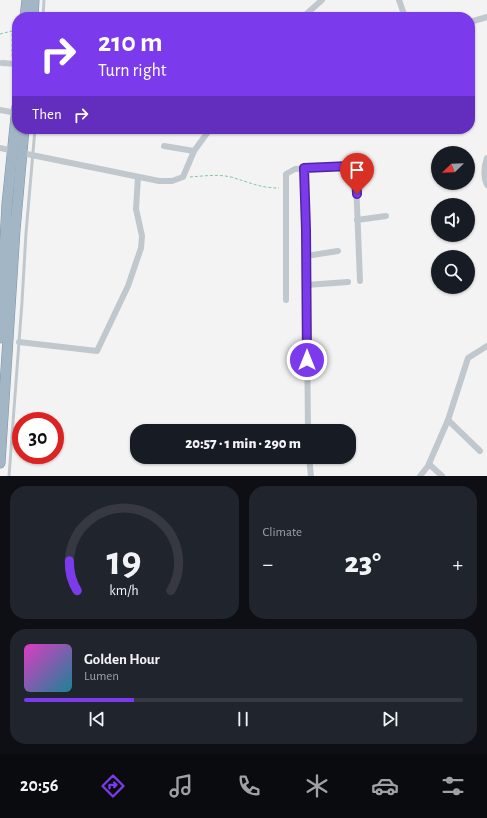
<!DOCTYPE html>
<html lang="en">
<head>
<meta charset="utf-8">
<style>
  :root { --surface:#171b24; --page:#20242c; --text:#f1f3f6; --muted:#9ea1a6; --line:#363941; --accent:#7c3aed }
  body { margin:0; font-family:"Alegreya Sans",sans-serif; background:var(--page); color:var(--text); height:100vh; display:flex; flex-direction:column; font-size:15px; white-space:nowrap }
  * { box-sizing:border-box; margin:0 }
  p { font-size:13px; color:var(--muted) }
  .icon { flex:none; width:22px; height:22px; fill:none; stroke:currentColor; stroke-width:2; stroke-linecap:round; stroke-linejoin:round }
  .map { position:relative; height:476px; overflow:hidden }
  .panel { display:flex; flex-direction:column; gap:10px; padding:10px; background:#0d0f14; flex:1 }
  .panel>* { flex:none }
  .top-card { position:absolute; left:12px; top:12px; width:463px; height:122px; border-radius:16px; box-shadow:0 1px 3px #0004; background:#7c3aed; color:#fff; overflow:hidden }
  .needle { width:26px; rotate:247deg }
  .buttons { position:absolute; left:431px; top:146px; display:grid; gap:8px }
  .buttons a { display:grid; place-items:center; width:44px; height:44px; border-radius:50%; background:var(--surface); box-shadow:0 1px 3px #0004; font-size:20px }
  .speed { position:absolute; left:12px; top:412px; display:flex; gap:8px; font-size:20px; font-weight:700; text-align:center }
  .speed>* { display:grid; place-content:center; width:52px; height:52px; border-radius:50%; background:var(--surface); box-shadow:0 1px 3px #0004; line-height:1 }
  .speed .limit { border:6px solid #d22; background:#fff; color:#111 }
  .pin { position:absolute; display:grid; place-items:center; width:34px; height:34px; color:#fff; margin:-41px -17px; border-radius:50% 50% 50% 0; rotate:-45deg; box-shadow:0 0 4px #0007 }
  .pin .icon { rotate:45deg }
  .me { position:absolute; width:44px; margin:-22px; rotate:0deg; stroke-linejoin:round; filter:drop-shadow(0 0 3px #0008) }
  .turn { display:flex; align-items:center; gap:14px; height:84px; padding:0 20px; font-size:18px }
  .turn .icon { width:52px; height:52px; stroke-width:2.5 }
  .turn b { display:block; font-size:28px; line-height:34px }
  .then { display:flex; align-items:center; height:38px; padding:0 20px; background:#0003; gap:8px; font-size:15px }
  .big { font-size:30px; font-weight:800; line-height:1.1 }
  .panel .widget { flex:1; display:flex; flex-direction:column; justify-content:center; gap:6px; min-width:0; padding:0 14px; border-radius:16px; background:var(--page) }
  .panel .dial { align-items:center; gap:0 }
  .dial svg { height:104px; overflow:visible; fill:none; stroke:var(--line); stroke-width:7; stroke-linecap:round; text-anchor:middle }
  .dial text { fill:var(--text); stroke:none }
  .song { display:flex; align-items:center; gap:12px }
  .cover { width:48px; height:48px; border-radius:6px; background:linear-gradient(135deg,hsl(310 70% 55%),hsl(190 70% 35%)) }
  .played { height:4px; border-radius:2px; background:linear-gradient(90deg,var(--accent) 25%,var(--line) 25%) }
  .keys { display:flex; justify-content:space-around; direction:ltr }
  .heat { display:flex; justify-content:space-between; align-items:center; font-size:22px; direction:ltr }
  .panel .tiles { flex:1; display:grid; gap:10px; grid-template-columns:1fr 1fr }
  .widget:last-child { grid-column:span 2 }
  .trip { position:absolute; left:130px; top:424px; width:226px; height:40px; border-radius:16px; background:var(--surface); box-shadow:0 1px 3px #0004; font-weight:800; line-height:40px; text-align:center }
  .menu { display:flex; height:64px; justify-content:space-around; align-items:center; background:#090b0e; color:var(--muted) }
  .menu .icon { width:28px; height:28px }
  .menu .on { color:var(--accent) }
  .menu b { font-size:18px; color:var(--text) }
  .map>svg:first-child { display:block }
  .lines { fill:none; stroke-linecap:round; stroke-linejoin:round }
  .trunk-casing { stroke:#7b94a8; stroke-width:11 }
  .path { stroke:#81c89f; stroke-width:1; stroke-dasharray:3 2; stroke-linecap:butt }
  .service { stroke:#c0c8cd; stroke-width:3 }
  .minor { stroke:#c0c8cd; stroke-width:6 }
  .trunk { stroke:#a2b6c5; stroke-width:10 }
  .route-casing { stroke:#51269a; stroke-width:10 }
  .route { stroke:#7c3aed; stroke-width:7 }
</style>
</head>
<body>
<div class="map">
<svg width="487" height="476" viewBox="0 0 487 476">
  <rect width="100%" height="100%" fill="#f4f3f3"/>
  <g class="lines">
    <defs>
      <g id="trunk">
        <path d="M25,17l2,-17"/>
        <path d="M33,17l1,-17"/>
        <path d="M0,338l7,-134 10,-97"/>
        <path d="M0,463l15,-233 9,-101"/>
      </g>
    </defs>
    <use href="#trunk" class="trunk-casing"/>
    <g class="path">
      <path d="M0,34l12,-3v26"/>
      <path d="M190,177c13,-1 28,-3 41,0 18,5 28,11 48,11"/>
    </g>
    <g class="service">
      <path d="M43,17l1,-17"/>
      <path d="M9,476l13,-174 4,-69 9,-104"/>
    </g>
    <g class="minor">
      <path d="M399,0l6,17"/>
      <path d="M112,16l10,1"/>
      <path d="M303,17l19,-17"/>
      <path d="M470,22l17,-5"/>
      <path d="M2,63l15,1"/>
      <path d="M0,110l16,3"/>
      <path d="M164,146l30,5"/>
      <path d="M0,148l13,3"/>
      <path d="M22,153l137,28h13l11,-4 11,-26 16,-22"/>
      <path d="M487,158c-3,9 -4,19 0,27"/>
      <path d="M304,168l2,61 2,202"/>
      <path d="M357,220l29,-4"/>
      <path d="M306,256l32,-5"/>
      <path d="M306,285l42,-3"/>
      <path d="M286,300v-126l9,-5 55,-3 6,8v7l4,100"/>
      <path d="M19,342l78,9 31,-65 13,-38 1,-12 -6,-27 2,-32"/>
      <path d="M448,420l32,31"/>
      <path d="M309,457l2,19"/>
      <path d="M429,464l13,12"/>
      <path d="M420,476l8,-10 20,-46 20,-62 19,-12"/>
    </g>
    <use href="#trunk" class="trunk"/>
  </g>
  <g class="lines">
    <defs>
      <path id="route" d="M307,360l-1,-130 -2,-62 46,-2 6,8 1,20"/>
    </defs>
    <use href="#route" class="route-casing"/>
    <use href="#route" class="route"/>
  </g>
</svg>
<div class="buttons">
<a><svg class="needle" viewBox="-14 -14 28 28"><path d="M0-13l5 13h-10z" fill="#e53935"/><path d="M0 13l5-13h-10z" fill="#9ea1a6"/></svg></a>
<a><svg class="icon" aria-label="sound" viewBox="0 0 24 24"><path d="M4 9h4l5-4v14l-5-4H4zM17 9q2 3 0 6"/></svg></a>
<a><svg class="icon" aria-label="search" viewBox="0 0 24 24"><circle cx="10" cy="10" r="6"/><path d="M15 15l6 6"/></svg></a>
</div>
<div class="speed"><div class="limit">30</div></div>
<div class="pin" style="left:357px;top:194px;background:#d93025"><svg class="icon" aria-label="arrive" viewBox="0 0 24 24"><path d="M6 21V4h12l-3 4 3 4H6"/></svg></div>
<svg class="me" style="left:307px;top:360px" viewBox="-20 -20 40 40"><circle r="17" fill="#7c3aed" stroke="#fff" stroke-width="3"/><path d="M0-11L8 9 0 5-8 9z" fill="#fff"/></svg>
<div class="trip">20:57 · 1 min · 290 m</div>
<div class="top-card">
<div class="turn"><svg class="icon" aria-label="right" viewBox="0 0 24 24"><path d="M7 20v-9h11M14 6l5 5-5 5"/></svg><div><b>210 m</b>Turn right</div></div>
<div class="then">Then<svg class="icon" aria-label="right" viewBox="0 0 24 24"><path d="M7 20v-9h11M14 6l5 5-5 5"/></svg></div>
</div>
</div>
<section class="panel">
<div class="tiles">
<div class="widget dial"><svg viewBox="0 0 100 80">
<path d="M14 69A42 42 0 1 1 86 69"/>
<path d="M14 69A42 42 0 0 1 8 46" stroke="#7c3aed"/>
<text x="50" y="56" font-size="32" font-weight="700">19</text>
<text x="50" y="72" font-size="11">km/h</text>
</svg></div>
<div class="widget"><p>Climate</p>
<div class="heat"><a>−</a><b class="big">23°</b><a>+</a></div>
</div>
<div class="widget">
<div class="song"><i class="cover"></i><div><b>Golden Hour</b><p>Lumen</p></div></div>
<div class="played"></div>
<div class="keys"><svg class="icon" aria-label="previous" viewBox="0 0 24 24"><path d="M18 5L8 12l10 7zM5 5v14"/></svg><svg class="icon" aria-label="pause" viewBox="0 0 24 24"><path d="M8 5v14M16 5v14"/></svg><svg class="icon" aria-label="next" viewBox="0 0 24 24"><path d="M6 5l10 7-10 7zM19 5v14"/></svg></div>
</div>
</div>
</section>
<nav class="menu">
<b>20:56</b>
<svg class="icon on" aria-label="directions" viewBox="0 0 24 24"><path d="M12 3l9 9-9 9-9-9zM9 14v-3h6M13 9l2 2-2 2"/></svg>
<svg class="icon" aria-label="music" viewBox="0 0 24 24"><path d="M9 18V5l10-2v13"/><circle cx="6" cy="18" r="3"/><circle cx="16" cy="16" r="3"/></svg>
<svg class="icon" aria-label="phone" viewBox="0 0 24 24"><path d="M5 4h4l2 5-3 2q2 4 5 5l2-3 5 2v4C11 20 4 13 5 4z"/></svg>
<svg class="icon" aria-label="climate" viewBox="0 0 24 24"><path d="M12 3v18M4 7l16 10M4 17L20 7"/></svg>
<svg class="icon" aria-label="car" viewBox="0 0 24 24"><path d="M5 17H2v-5l4-1 3-4h7l3 4 3 1v5h-3M9 17h6M6 11h13"/><circle cx="7" cy="17" r="2"/><circle cx="17" cy="17" r="2"/></svg>
<svg class="icon" aria-label="filters" viewBox="0 0 24 24"><path d="M4 7h16M4 17h16"/><circle cx="9" cy="7" r="2"/><circle cx="15" cy="17" r="2"/></svg>
</nav>
</body>
</html>
